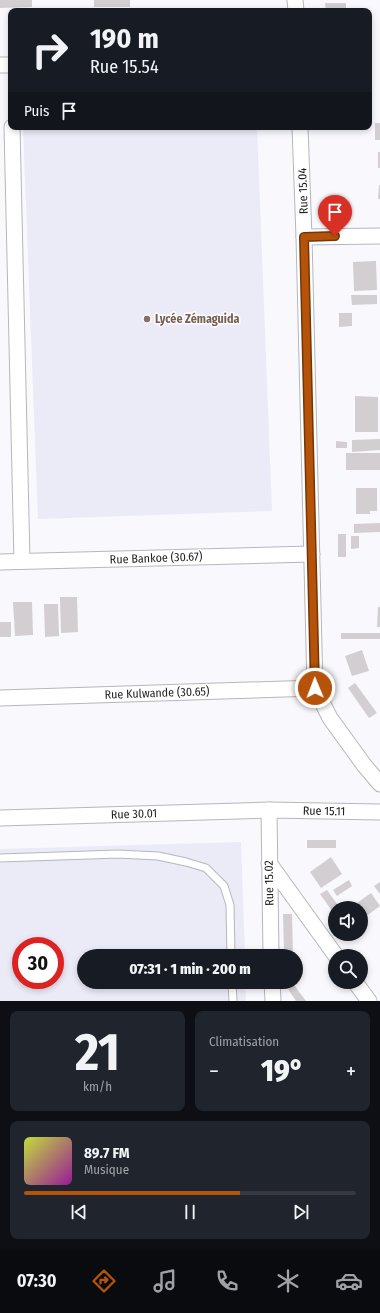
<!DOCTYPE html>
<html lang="fr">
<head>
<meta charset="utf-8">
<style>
  :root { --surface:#171b24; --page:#20242c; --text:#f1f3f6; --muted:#9ea1a6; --line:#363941; --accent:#b45309 }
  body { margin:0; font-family:"Fira Sans Condensed",sans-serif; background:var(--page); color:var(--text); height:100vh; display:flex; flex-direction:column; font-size:15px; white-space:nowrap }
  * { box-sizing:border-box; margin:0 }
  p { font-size:13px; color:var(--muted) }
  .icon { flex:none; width:22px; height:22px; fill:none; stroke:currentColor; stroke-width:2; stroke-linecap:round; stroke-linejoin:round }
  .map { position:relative; height:1001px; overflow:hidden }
  .drawer { display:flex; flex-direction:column; gap:10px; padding:10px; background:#0d0f14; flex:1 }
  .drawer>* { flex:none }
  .hud { position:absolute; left:8px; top:8px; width:364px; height:122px; border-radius:8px; box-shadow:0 2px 6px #0003; background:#171b24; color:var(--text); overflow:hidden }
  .fabs { position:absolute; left:328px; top:901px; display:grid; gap:8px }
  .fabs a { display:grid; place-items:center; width:40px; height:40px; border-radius:50%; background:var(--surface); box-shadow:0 2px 6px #0003; font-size:20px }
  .speed { position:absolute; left:12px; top:937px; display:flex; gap:8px; font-size:20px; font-weight:700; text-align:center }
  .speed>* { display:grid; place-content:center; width:52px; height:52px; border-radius:50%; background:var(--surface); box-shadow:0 2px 6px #0003; line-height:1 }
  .speed .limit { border:6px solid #d22; background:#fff; color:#111 }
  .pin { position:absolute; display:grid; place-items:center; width:34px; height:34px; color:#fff; margin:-41px -17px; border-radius:50% 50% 50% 0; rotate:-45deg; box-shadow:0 0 4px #0007 }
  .pin .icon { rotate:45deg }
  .me { position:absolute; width:44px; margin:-22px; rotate:359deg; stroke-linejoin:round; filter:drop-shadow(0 0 3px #0008) }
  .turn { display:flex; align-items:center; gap:14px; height:84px; padding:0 16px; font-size:18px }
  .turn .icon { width:52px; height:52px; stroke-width:2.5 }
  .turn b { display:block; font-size:28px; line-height:34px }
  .then { display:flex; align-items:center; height:38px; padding:0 16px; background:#0003; gap:8px; font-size:15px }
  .big { font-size:30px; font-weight:800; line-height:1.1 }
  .drawer .tile { flex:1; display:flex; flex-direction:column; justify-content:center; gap:6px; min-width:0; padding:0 14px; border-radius:8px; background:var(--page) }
  .drawer .dial { align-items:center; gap:0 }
  .dial b { font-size:52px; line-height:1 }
  .song { display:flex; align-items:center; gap:12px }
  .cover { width:48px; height:48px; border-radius:6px; background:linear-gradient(135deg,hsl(70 70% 55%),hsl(300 70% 35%)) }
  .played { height:4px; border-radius:2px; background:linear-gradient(90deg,var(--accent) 65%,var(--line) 65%) }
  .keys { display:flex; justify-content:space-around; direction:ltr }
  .heat { display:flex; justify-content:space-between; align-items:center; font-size:22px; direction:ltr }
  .drawer .tiles { flex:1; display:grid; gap:10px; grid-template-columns:1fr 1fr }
  .tile:last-child { grid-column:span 2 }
  .trip { position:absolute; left:77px; top:949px; width:226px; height:40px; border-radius:20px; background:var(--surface); box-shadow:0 2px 6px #0003; font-weight:800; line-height:40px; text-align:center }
  .tabs { display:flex; height:64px; justify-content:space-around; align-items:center; background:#090b0e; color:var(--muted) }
  .tabs .icon { width:28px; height:28px }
  .tabs .on { color:var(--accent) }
  .tabs b { font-size:18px; color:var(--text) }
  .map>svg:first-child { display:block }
  .built { fill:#eaebf7; fill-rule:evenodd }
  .building { fill:#d3ced1 }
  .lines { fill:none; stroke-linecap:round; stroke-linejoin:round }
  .lane-casing { stroke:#b6b7bc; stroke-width:9 }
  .street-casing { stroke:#b6b7bc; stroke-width:17 }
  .lane { stroke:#fff; stroke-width:7 }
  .street { stroke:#fff; stroke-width:15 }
  .route-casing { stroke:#753606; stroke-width:10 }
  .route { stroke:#b45309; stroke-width:7 }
  .education-dot { fill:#8d6e63; stroke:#fff; stroke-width:1.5 }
  .labels { text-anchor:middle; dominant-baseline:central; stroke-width:3; stroke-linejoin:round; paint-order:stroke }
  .street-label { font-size:12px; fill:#1f1f21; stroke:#fff }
  .education-label { font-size:12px; font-weight:bold; fill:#785e54; stroke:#fff; text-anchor:start }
</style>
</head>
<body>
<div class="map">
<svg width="380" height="1001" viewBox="0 0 380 1001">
  <rect width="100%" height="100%" fill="#f8f8fd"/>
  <g class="built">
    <path d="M23,127h234l15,384 -234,8z"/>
    <path d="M241,842l4,114h-161v26h161l1,19h-246v-152zM21,946h34v34h-34z"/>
  </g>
  <g class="building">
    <path d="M0,0h32v7l-32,1z"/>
    <rect x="94" y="0" width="36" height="7"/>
    <path d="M325,3h21v8h-20z"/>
    <path d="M370,53l1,19h-2v-18z"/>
    <rect x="369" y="76" width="3" height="16"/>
    <rect x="375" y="123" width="5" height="17"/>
    <rect x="378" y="152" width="2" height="16"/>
    <path d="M379,185h1v14h-2z"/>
    <path d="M376,261l1,29 -23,1 -1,-29z"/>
    <path d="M351,295h26v9l-25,1z"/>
    <path d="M339,313h13v13l-13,1z"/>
    <path d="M355,396l23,1v35h-23z"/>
    <path d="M380,439v11l-28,2v-12z"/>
    <path d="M336,441l11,1v6h-11z"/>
    <rect x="346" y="453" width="34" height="17"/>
    <path d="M356,488h21v23h-7v3h-14z"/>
    <path d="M380,523v9l-26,1v-9z"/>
    <rect x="338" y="534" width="8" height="23"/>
    <path d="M351,536h8v12l-8,1z"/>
    <path d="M60,597h17l1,35 -17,1z"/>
    <path d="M13,602h19l1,33 -18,1z"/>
    <path d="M44,604h14l1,32 -14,1z"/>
    <path d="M378,607h2v20h-3z"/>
    <rect x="0" y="622" width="11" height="15"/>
    <rect x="341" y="633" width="39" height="6"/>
    <path d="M362,650l7,21 -17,5 -7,-20z"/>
    <path d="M355,683l22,30 -8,5 -21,-30z"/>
    <rect x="307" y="840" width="29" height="8"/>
    <path d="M331,857l11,17 -21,14 -11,-16z"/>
    <path d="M349,880l3,6 -15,10 -4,-6z"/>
    <path d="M380,882v12l-6,-8z"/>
    <path d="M327,890l13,18h-5v7l-15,-21z"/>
    <path d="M371,893l9,13 -19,14v-12h-11z"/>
    <path d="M283,914h9l1,42h-9z"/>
    <path d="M294,985l12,16h-10l-8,-12z"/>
  </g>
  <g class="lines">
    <defs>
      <g id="lane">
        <path d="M0,858l118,-4 40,2 28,6 20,6 18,18 6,19 1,51"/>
        <path d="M232,982l1,19"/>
      </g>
      <g id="street">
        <path d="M295,0l1,11"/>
        <path d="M0,65h11"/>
        <path d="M12,127l10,434"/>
        <path d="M300,127l4,110 11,451 15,30 34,47 16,19"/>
        <path d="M304,237l76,-1"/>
        <path d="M0,562l312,-8"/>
        <path d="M0,698l315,-10"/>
        <path d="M269,810l2,146"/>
        <path d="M0,818l269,-8 111,2"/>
        <path d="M269,863l67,93"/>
        <path d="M272,982l1,19"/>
        <path d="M355,982l14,19"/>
      </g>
    </defs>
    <use href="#lane" class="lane-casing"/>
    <use href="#street" class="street-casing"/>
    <use href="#lane" class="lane"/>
    <use href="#street" class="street"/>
  </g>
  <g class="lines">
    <defs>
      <path id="route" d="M315,688l-11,-451 31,-1"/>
    </defs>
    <use href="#route" class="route-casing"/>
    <use href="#route" class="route"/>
  </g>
  <circle class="education-dot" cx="147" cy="319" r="4"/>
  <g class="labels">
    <g class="street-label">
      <text transform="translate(303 191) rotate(-92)">Rue 15.04</text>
      <text transform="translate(156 558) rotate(-2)">Rue Bankoe (30.67)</text>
      <text transform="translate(157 693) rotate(-2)">Rue Kulwande (30.65)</text>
      <text transform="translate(324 811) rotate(1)">Rue 15.11</text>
      <text transform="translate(134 814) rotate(-2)">Rue 30.01</text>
      <text transform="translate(269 883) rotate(-91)">Rue 15.02</text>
    </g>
    <g class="education-label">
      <text x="155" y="319">Lycée Zémaguida</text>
    </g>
  </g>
</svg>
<div class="fabs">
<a><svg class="icon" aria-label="sound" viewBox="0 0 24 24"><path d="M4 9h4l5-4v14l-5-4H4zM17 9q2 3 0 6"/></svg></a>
<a><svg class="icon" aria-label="search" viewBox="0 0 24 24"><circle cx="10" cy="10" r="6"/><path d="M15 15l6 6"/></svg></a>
</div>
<div class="speed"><div class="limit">30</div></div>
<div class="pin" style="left:335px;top:236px;background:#d93025"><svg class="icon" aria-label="arrive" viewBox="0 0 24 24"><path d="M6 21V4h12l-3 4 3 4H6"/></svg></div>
<svg class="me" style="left:315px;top:688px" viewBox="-20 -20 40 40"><circle r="17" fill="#b45309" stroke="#fff" stroke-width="3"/><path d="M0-11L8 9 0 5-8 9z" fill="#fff"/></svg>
<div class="trip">07:31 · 1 min · 200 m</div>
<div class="hud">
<div class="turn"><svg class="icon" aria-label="right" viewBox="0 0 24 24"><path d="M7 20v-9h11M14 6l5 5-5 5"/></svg><div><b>190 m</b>Rue 15.54</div></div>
<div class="then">Puis<svg class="icon" aria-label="arrive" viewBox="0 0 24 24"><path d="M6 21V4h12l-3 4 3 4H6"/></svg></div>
</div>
</div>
<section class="drawer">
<div class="tiles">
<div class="tile dial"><b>21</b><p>km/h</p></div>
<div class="tile"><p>Climatisation</p>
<div class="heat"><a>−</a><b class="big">19°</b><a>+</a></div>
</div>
<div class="tile">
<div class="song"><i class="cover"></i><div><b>89.7 FM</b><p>Musique</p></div></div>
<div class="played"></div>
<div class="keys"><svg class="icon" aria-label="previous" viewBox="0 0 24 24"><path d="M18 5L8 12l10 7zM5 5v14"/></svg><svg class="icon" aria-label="pause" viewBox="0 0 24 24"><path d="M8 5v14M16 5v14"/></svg><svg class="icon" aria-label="next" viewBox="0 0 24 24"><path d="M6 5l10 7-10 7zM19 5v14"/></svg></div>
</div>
</div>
</section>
<nav class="tabs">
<b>07:30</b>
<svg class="icon on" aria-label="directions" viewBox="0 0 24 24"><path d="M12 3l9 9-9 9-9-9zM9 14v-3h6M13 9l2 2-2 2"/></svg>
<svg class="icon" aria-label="music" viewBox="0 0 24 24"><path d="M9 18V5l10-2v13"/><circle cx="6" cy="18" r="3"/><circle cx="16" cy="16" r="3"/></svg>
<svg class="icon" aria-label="phone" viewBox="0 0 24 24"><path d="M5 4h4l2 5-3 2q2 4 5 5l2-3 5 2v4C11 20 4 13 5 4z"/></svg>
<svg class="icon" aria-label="climate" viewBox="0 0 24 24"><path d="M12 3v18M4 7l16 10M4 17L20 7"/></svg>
<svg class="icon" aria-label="car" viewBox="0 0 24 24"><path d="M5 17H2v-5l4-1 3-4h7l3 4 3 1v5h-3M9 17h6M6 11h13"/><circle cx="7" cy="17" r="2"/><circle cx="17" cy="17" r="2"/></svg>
</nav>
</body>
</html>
